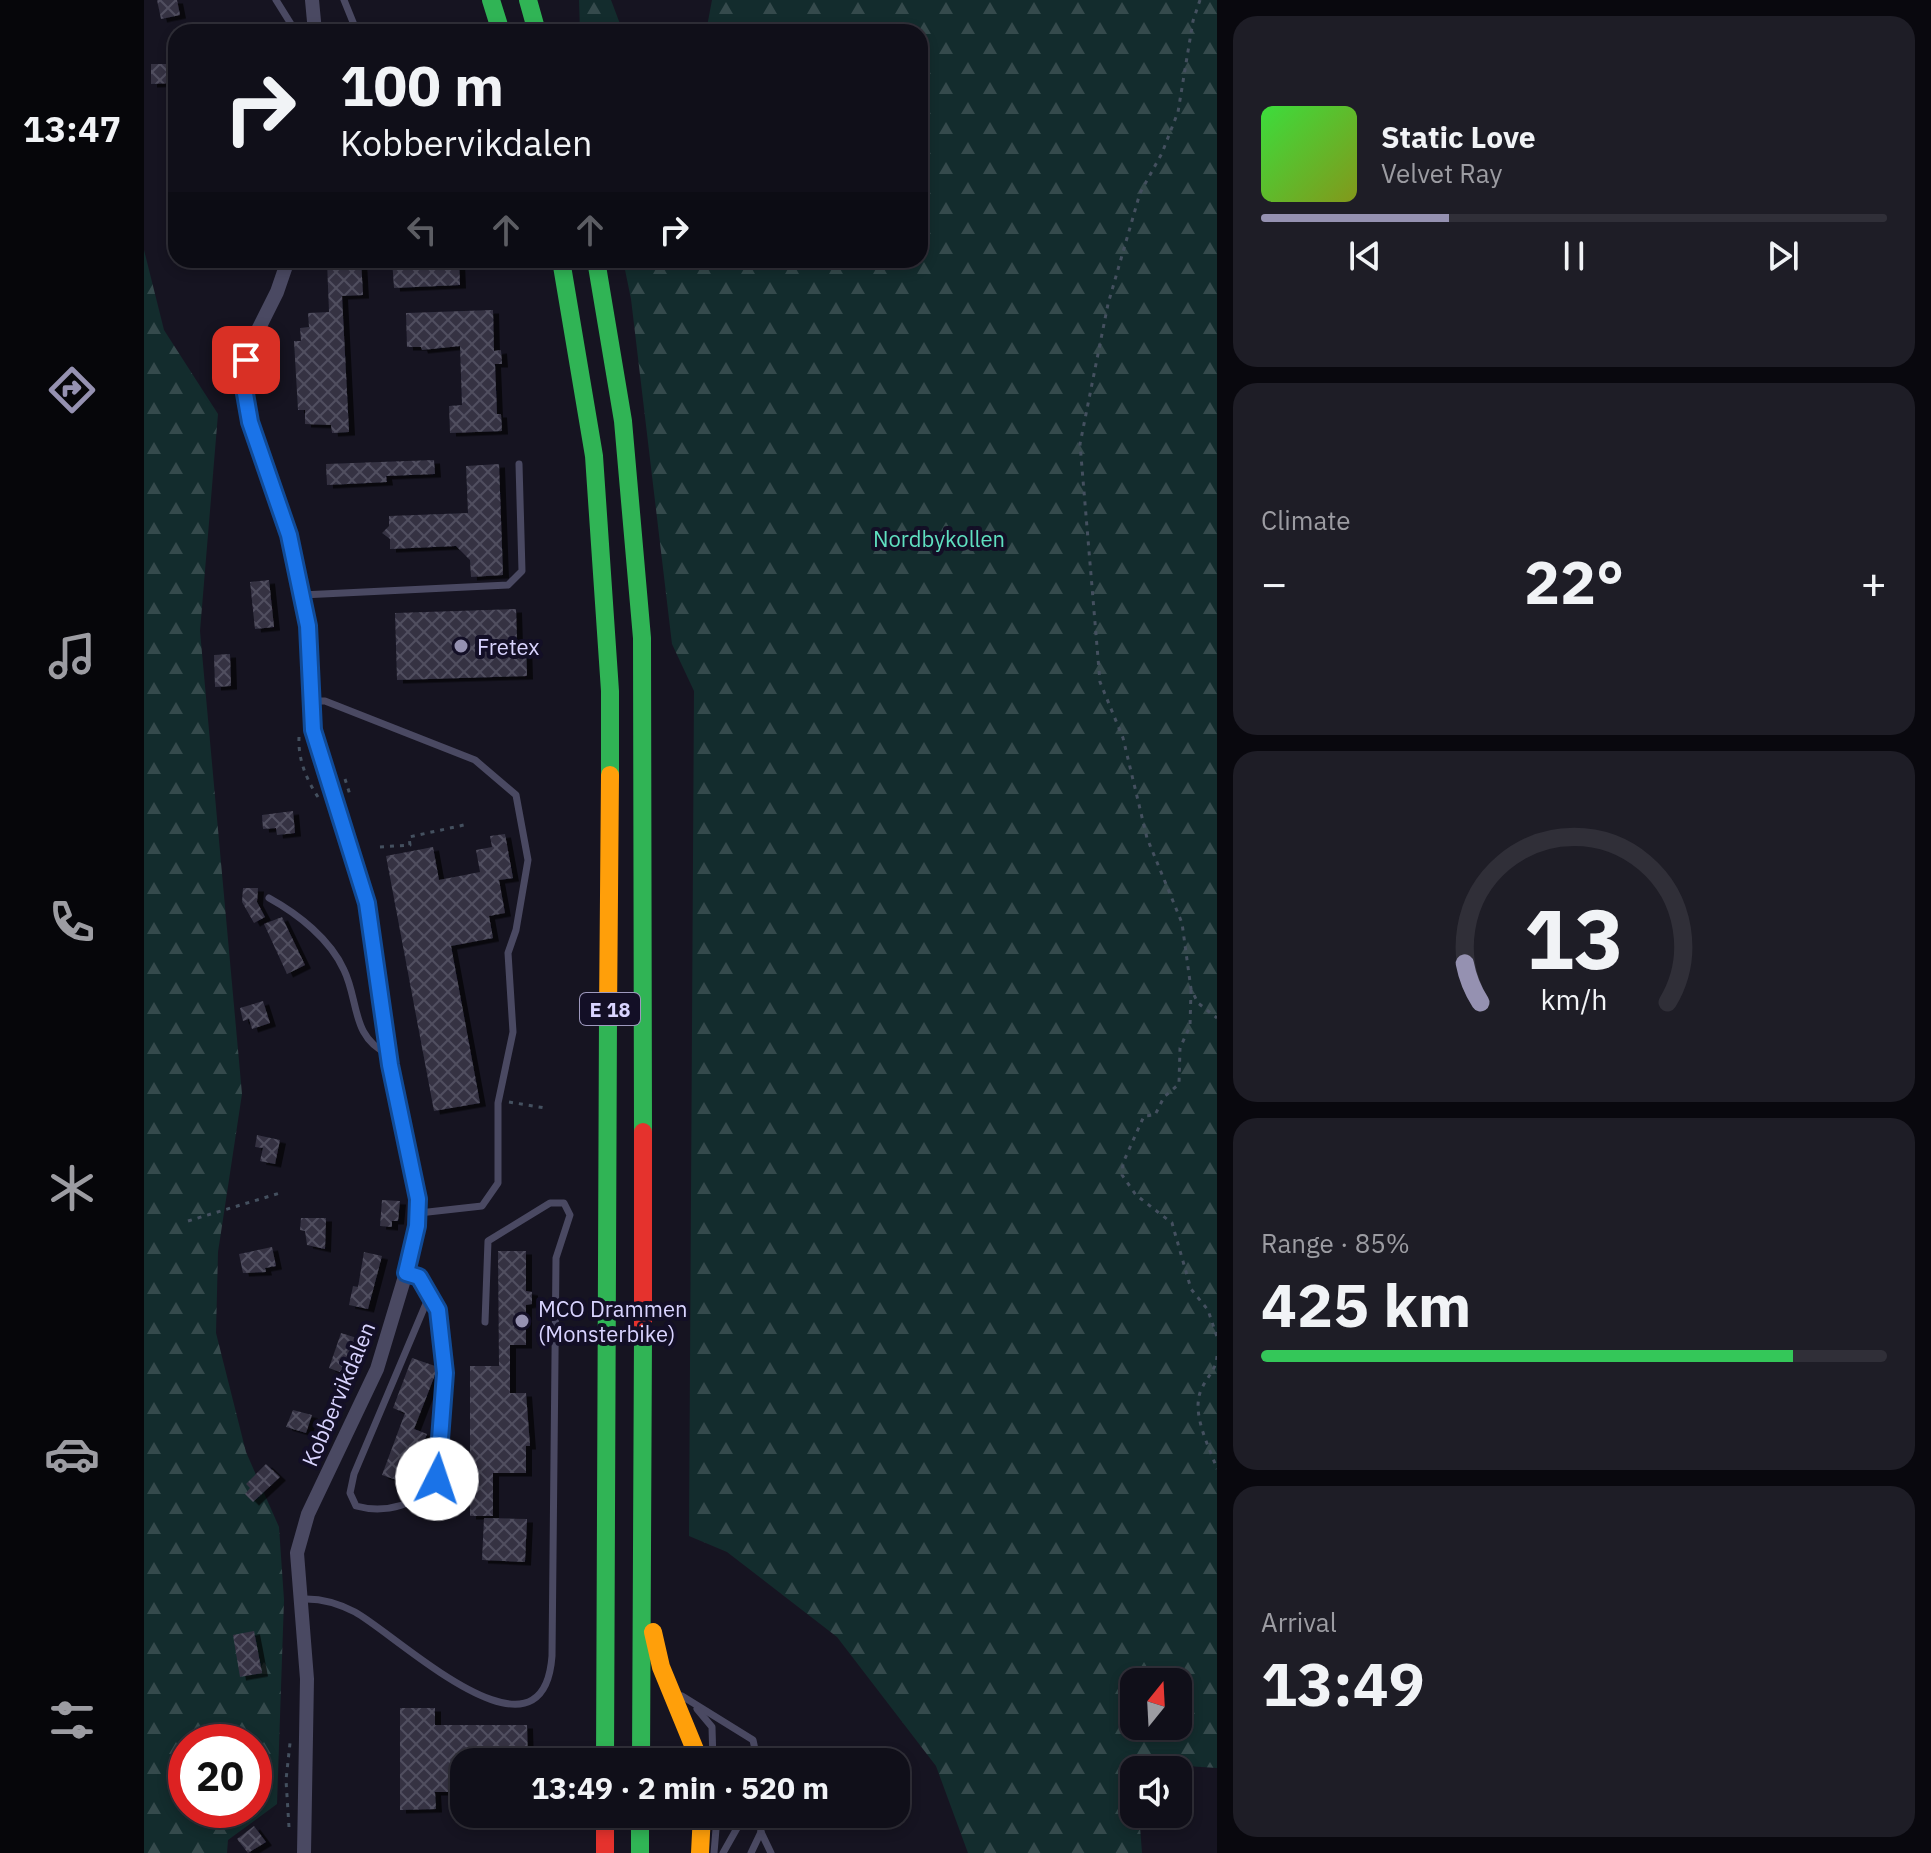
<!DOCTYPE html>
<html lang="en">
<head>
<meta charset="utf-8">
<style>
  :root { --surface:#100f19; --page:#1e1d26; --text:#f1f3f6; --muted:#9c9ca2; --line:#302f38; --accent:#9591b1 }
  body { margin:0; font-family:"IBM Plex Sans",sans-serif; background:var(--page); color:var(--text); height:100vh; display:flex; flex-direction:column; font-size:30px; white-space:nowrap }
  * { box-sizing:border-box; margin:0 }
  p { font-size:26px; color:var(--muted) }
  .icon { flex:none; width:44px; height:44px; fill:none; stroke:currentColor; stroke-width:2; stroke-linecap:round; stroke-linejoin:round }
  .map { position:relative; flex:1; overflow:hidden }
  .side { display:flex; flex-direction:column; gap:16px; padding:16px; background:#09080e; width:714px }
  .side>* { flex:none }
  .hud { position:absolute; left:24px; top:24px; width:760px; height:244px; border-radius:24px; box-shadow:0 4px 12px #0003,0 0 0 2px var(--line); background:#100f19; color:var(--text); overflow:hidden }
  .needle { width:52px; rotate:18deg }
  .buttons { position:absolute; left:976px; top:1668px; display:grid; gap:16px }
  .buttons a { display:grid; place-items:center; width:72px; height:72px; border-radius:16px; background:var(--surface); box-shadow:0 4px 12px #0003,0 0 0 2px var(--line); font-size:40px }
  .speed { position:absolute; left:24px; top:1724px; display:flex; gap:16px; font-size:40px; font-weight:700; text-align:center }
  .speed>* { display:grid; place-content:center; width:104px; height:104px; border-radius:50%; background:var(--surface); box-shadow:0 4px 12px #0003,0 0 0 2px var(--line); line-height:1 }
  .speed .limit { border:12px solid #d22; background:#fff; color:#111 }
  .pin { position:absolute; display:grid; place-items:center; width:68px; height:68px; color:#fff; margin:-34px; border-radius:16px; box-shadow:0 4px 12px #0006 }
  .me { position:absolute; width:88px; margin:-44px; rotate:4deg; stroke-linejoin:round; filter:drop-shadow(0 0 6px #0008) }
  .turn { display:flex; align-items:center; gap:28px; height:168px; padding:0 40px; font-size:36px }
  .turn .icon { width:104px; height:104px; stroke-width:2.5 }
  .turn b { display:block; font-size:56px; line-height:68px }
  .lanes { display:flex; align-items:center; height:76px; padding:0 40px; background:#0003; justify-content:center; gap:40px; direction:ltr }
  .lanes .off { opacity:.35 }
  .big { font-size:60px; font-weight:700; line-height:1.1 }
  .side .tile { flex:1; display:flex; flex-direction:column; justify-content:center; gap:12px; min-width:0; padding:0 28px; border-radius:24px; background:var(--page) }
  .side .dial { align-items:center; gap:0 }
  .dial svg { height:208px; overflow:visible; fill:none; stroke:var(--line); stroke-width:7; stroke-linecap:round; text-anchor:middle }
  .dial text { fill:var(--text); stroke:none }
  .song { display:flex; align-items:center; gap:24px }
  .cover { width:96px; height:96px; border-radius:12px; background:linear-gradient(135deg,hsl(120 70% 55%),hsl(70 70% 35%)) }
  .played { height:8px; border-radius:4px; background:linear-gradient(90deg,var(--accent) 30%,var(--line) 30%) }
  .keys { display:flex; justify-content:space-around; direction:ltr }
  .heat { display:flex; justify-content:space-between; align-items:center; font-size:44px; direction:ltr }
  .charge { height:12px; border-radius:6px; background:linear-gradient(90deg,#34c759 85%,var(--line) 0) }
  .trip { position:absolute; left:306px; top:1748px; width:460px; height:80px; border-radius:24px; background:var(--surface); box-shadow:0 4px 12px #0003,0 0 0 2px var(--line); font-weight:700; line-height:80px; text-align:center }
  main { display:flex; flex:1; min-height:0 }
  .menu { display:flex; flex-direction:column; width:144px; justify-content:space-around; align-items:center; background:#06060a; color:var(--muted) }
  .menu .icon { width:56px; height:56px }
  .menu .selected { color:var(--accent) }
  .menu b { font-size:36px; color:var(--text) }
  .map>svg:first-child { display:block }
  .forest { fill:url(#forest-firs); fill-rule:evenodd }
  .building { fill:url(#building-cross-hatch); filter:url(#shadow) }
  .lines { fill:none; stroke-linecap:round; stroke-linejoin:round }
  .path { stroke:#44505f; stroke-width:3; stroke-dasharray:4 6; stroke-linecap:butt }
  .lane { stroke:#4a4962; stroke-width:7 }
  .street { stroke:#4a4962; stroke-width:14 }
  .fast { stroke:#30b455; stroke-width:18 }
  .slow { stroke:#ff9f0a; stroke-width:18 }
  .jam { stroke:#e5322d; stroke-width:18 }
  .route-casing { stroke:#114b97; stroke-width:20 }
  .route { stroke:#1a73e8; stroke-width:14 }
  .poi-dot { fill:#9591b1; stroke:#130f26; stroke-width:3 }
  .labels { text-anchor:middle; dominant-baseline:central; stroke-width:8; stroke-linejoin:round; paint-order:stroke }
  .shield { fill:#130f26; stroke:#9e99be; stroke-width:2 }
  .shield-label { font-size:20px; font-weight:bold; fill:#d9d4ff }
  .park-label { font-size:22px; fill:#5fe0c0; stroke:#130f26 }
  .poi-label { font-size:22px; fill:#d9d4ff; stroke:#130f26; text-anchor:start }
  .street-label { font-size:22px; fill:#d9d4ff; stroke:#130f26 }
</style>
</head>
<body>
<main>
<nav class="menu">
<b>13:47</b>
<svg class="icon selected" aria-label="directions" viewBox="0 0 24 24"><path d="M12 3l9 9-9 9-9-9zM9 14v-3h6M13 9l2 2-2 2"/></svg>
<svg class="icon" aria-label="music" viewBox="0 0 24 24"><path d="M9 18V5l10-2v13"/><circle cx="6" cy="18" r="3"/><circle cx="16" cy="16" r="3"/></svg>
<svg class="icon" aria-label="phone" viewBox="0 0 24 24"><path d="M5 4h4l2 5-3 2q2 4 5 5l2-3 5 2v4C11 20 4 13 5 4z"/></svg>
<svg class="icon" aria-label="climate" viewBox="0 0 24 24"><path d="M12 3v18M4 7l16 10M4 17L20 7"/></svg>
<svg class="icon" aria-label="car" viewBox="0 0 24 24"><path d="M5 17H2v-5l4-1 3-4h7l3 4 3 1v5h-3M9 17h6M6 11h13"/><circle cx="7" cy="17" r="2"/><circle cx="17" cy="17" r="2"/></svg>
<svg class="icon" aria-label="filters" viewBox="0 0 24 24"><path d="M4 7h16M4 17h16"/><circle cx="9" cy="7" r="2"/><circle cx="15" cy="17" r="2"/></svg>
</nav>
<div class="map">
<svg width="1073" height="1853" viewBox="0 0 1073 1853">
  <defs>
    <pattern id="forest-firs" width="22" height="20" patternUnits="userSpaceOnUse" patternTransform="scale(2)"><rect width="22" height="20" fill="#132c2d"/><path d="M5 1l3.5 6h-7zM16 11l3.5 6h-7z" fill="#354a4c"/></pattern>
    <pattern id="building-cross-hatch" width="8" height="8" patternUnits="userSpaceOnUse" patternTransform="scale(2)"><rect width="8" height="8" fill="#343243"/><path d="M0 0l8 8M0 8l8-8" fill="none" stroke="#514f5f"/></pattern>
    <filter id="shadow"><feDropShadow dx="6" dy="3.5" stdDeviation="0" flood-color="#0009"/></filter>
  </defs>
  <rect width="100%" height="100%" fill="#161421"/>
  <g class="forest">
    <path d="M435,0h32l12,32h-43z"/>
    <path d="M568,0h505v1768l-76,-5 -3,7h-4v44h5l3,39h-174l-32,-87 -99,-129 -110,-85 -38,-16 5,-845 -22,-47 -41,-345 -8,-39h297v-228h-214zM990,1682h44v44h-44z"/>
    <path d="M0,250l20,80 54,84 -18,217 42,463 -24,158 -2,81 30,119 33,75 5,73 -7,204 -49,36 -1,13h-83zM42,1742h68v68h-68z"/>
  </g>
  <g class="building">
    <path d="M13,0h20l3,15 -19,4z"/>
    <path d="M7,64h25v19l-25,1z"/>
    <path d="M217,260l2,35 -21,1 7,136 -17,1 -1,-8 -26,-1v-14h-7l-4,-69h7l-1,-13 9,-1 -1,-14 21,-1 -2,-50z"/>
    <path d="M248,260h67l1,25 -66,3z"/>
    <path d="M349,310l1,41 7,-1 1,14h-7l2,50h4l1,17 -52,2 -1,-27 13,-1 -2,-59 -38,4 -1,-3h-14l-1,-34z"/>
    <path d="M290,460l1,14 -49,2 1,6 -60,3 -1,-21z"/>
    <path d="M355,464l4,111 -32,2 -1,-17 -14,-14 -66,3v-10l-8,-6 7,-7v-10l79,-3 -2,-47z"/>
    <path d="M125,580l5,47 -19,2 -5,-47z"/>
    <path d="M372,609l1,33 9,-1 1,35 -130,4 -2,-67z"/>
    <path d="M86,654l1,32 -16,1 -1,-32z"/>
    <path d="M149,811l2,22 -18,2 -1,-7 -13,1 -1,-14z"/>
    <path d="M361,834l8,44 -14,2 6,33 -16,3 4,22 -42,8 29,157 -46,8 -48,-255 47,-9 6,33 41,-8 -4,-22 16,-3 -2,-11z"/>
    <path d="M99,888h15l-1,14 8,15 -11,6 -12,-21z"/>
    <path d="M138,917l23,48 -18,9 -23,-50z"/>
    <path d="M119,1001l7,22 -18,6 -3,-10 -6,2 -3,-13z"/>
    <path d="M113,1135l23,5 -5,24 -15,-3 3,-13 -8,-1z"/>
    <path d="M238,1200l18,1 -2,20h-6v6l-12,-1z"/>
    <path d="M157,1218h25l-1,31 -18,-4 -2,-14 -5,-1z"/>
    <path d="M128,1247l4,19 -11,2 1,4 -23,1 -4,-19z"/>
    <path d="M354,1251h28v40l6,1v12l-6,1v40h-16v48h16l4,53h-4v27h-33v43h-23v-150h29z"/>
    <path d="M220,1252l18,4 -14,53 -19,-4 4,-19 5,1z"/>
    <path d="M197,1333l16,5 -12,36 -16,-6z"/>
    <path d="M268,1358l26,9 -24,62 13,5 -19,50 -26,-9 23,-62 -12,-5z"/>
    <path d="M149,1410l19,5 -6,18 -20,-6z"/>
    <path d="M122,1464l14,13 -27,25 -8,-8 5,-6 -4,-4z"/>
    <path d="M340,1518l43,1 -2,43 -43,-2z"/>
    <path d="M110,1631l8,42 -22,4 -7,-42z"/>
    <path d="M256,1708h35v17h92l1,37h-64v30h-29l1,17 -36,1z"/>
    <path d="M110,1826l12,16 -18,11 -11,-14z"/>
  </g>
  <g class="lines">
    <g class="path">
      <path d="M1056,0l-7,21 -15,91 -16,41 -22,40 -32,111 -28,140 20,238 23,56 24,100 35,85 9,66 7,14 19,15"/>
      <path d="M155,737c-1,22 7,42 19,60"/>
      <path d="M201,779l6,19"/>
      <path d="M236,847l30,-2 -1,-8 55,-12"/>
      <path d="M1047,990l-1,36 -10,22 -1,36 -15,13 -9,18 -11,1 -21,47 -1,12 14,20 36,28 19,66 17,21 9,27"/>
      <path d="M365,1102l36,6"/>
      <path d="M44,1221l92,-28"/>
      <path d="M1073,1356c-1,15 -10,20 -16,34 -10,24 8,56 16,79"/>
      <path d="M145,1827l-3,-47 4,-37"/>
    </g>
    <g class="lane">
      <path d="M132,0l20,32"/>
      <path d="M200,0l13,32"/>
      <path d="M158,595l206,-10 14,-14 -3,-107"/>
      <path d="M168,701h13l150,59 41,35 12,65 -12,70 -8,23 5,79 -15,71v80l-16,23 -63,7"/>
      <path d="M125,898c29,16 61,41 75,72 15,31 7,67 44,84"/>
      <path d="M262,1273c57,18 35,159 31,206 -16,26 -52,35 -81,27l-6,-13 4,-19 76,-180"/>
      <path d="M158,1599c20,-1 36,4 53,13 42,23 188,165 197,44l4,-398 14,-43 -6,-12h-14l-62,38 -3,81"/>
      <path d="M538,1696l71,44 3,14"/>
      <path d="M553,1709l15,18 1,35"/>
      <path d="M608,1762l4,-8v8"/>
      <path d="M615,1814l2,18 10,21"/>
      <path d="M570,1853l2,-24 8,-15"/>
      <path d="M579,1853l22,-39"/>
      <path d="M607,1853l10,-21"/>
    </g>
    <g class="street">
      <path d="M168,0l3,32"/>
      <path d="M144,260l-11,32 -27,54 -6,26 2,33 51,163 11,58 5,104 54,173 23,162 29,148 -13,60 -29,96 -69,145 -11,39 10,126 -3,174"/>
    </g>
    <g class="fast">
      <path d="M347,0l10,32"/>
      <path d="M384,0l9,32"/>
      <path d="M417,260l33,196 16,235v84"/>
      <path d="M452,260l27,161 19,217 1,494"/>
      <path d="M461,1762l3,-747"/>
      <path d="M497,1762l2,-427"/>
      <path d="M496,1814v39"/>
    </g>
    <g class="slow">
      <path d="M464,1015l2,-240"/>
      <path d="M509,1632l8,35 39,95"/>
      <path d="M556,1853l2,-39"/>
    </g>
    <g class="jam">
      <path d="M499,1335v-203"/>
      <path d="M461,1814v39"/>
    </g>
  </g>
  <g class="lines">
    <defs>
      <path id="route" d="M102,360l-2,28 6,34 39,113 19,91 5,104 54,173 23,162 28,134 -1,27 -11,47 13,4 19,33 7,63 -8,106"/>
    </defs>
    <use href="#route" class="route-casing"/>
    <use href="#route" class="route"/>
  </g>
  <g class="poi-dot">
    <circle cx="317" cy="646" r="8"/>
    <circle cx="378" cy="1321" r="8"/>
  </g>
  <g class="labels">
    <rect class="shield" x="436" y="993" width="60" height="32" rx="6"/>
    <g class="shield-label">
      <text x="466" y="1009">E 18</text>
    </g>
    <g class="park-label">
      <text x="795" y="538">Nordbykollen</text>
    </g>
    <g class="poi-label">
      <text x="333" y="646">Fretex</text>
      <text x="394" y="1308">MCO Drammen<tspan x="394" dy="25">(Monsterbike)</tspan></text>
    </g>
    <g class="street-label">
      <text transform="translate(194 1394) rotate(-67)">Kobbervikdalen</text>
    </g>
  </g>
</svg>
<div class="buttons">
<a><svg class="needle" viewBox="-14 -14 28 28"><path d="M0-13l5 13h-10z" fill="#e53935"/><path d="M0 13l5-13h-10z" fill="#9c9ca2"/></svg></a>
<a><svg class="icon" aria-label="sound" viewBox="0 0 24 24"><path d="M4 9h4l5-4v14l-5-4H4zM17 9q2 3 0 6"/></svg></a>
</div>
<div class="speed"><div class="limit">20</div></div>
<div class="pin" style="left:102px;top:360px;background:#d93025"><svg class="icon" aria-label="arrive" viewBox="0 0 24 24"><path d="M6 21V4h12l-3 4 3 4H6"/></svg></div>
<svg class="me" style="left:293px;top:1479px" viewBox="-20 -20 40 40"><circle r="19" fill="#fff"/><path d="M0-13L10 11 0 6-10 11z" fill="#1a73e8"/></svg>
<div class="trip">13:49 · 2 min · 520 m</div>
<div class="hud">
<div class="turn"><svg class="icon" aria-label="right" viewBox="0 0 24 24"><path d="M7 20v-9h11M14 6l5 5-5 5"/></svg><div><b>100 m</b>Kobbervikdalen</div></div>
<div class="lanes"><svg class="icon off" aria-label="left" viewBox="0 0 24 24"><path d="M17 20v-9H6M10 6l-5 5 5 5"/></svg><svg class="icon off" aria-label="ahead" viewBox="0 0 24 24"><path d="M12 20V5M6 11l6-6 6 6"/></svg><svg class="icon off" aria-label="ahead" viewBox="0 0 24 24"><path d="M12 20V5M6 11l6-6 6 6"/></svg><svg class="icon" aria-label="right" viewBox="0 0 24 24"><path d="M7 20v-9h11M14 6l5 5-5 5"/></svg></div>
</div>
</div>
<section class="side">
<div class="tile">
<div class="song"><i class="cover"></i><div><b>Static Love</b><p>Velvet Ray</p></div></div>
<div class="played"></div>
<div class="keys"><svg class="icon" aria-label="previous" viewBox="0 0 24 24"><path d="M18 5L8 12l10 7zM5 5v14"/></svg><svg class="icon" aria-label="pause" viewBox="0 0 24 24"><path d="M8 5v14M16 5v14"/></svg><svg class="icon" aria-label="next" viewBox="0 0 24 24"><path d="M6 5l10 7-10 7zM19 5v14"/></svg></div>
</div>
<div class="tile"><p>Climate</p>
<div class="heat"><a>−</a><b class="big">22°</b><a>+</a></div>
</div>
<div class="tile dial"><svg viewBox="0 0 100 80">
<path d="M14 69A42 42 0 1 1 86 69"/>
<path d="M14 69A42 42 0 0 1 8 54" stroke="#9591b1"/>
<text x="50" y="56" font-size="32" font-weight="700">13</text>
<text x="50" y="72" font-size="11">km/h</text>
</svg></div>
<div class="tile"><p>Range · 85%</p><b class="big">425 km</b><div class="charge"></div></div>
<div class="tile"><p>Arrival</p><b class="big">13:49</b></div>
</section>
</main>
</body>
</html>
